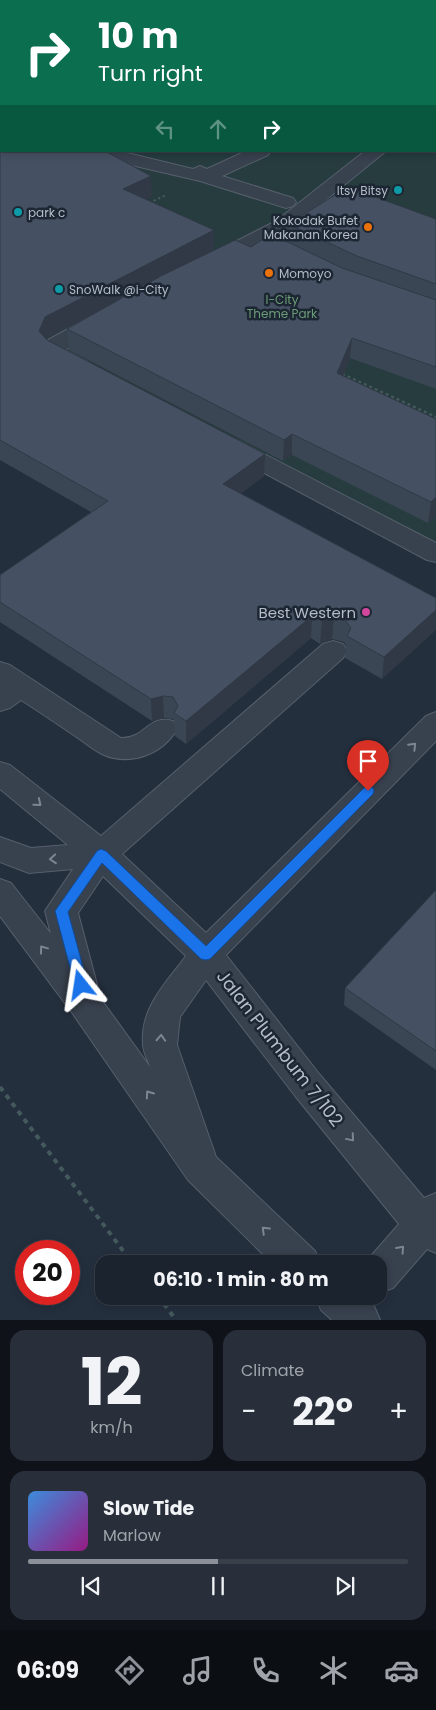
<!DOCTYPE html>
<html lang="en">
<head>
<meta charset="utf-8">
<style>
  :root { --surface:#1b232e; --page:#282f3a; --text:#f1f3f6; --muted:#a0a4aa; --line:#39404a; --accent:#8c9099 }
  body { margin:0; font-family:Poppins,sans-serif; background:var(--page); color:var(--text); height:100vh; display:flex; flex-direction:column; font-size:19px; white-space:nowrap }
  * { box-sizing:border-box; margin:0 }
  p { font-size:16px; color:var(--muted) }
  .icon { flex:none; width:28px; height:28px; fill:none; stroke:currentColor; stroke-width:2; stroke-linecap:round; stroke-linejoin:round }
  .map { position:relative; height:1320px; overflow:hidden }
  .drawer { display:flex; flex-direction:column; gap:10px; padding:10px; background:#0f1319; flex:1 }
  .drawer>* { flex:none }
  .guide { position:absolute; left:0px; top:0px; width:436px; height:152px; box-shadow:0 2px 8px #0003,0 0 0 1px var(--line); background:#0b6e4f; color:#fff; overflow:hidden }
  .speed { position:absolute; left:15px; top:1240px; display:flex; gap:10px; font-size:25px; font-weight:700; text-align:center }
  .speed>* { display:grid; place-content:center; width:65px; height:65px; border-radius:50%; background:var(--surface); box-shadow:0 2px 8px #0003,0 0 0 1px var(--line); line-height:1 }
  .speed .limit { border:8px solid #d22; background:#fff; color:#111 }
  .pin { position:absolute; display:grid; place-items:center; width:42px; height:42px; color:#fff; margin:-51px -21px; border-radius:50% 50% 50% 0; rotate:-45deg; box-shadow:0 0 5px #0007 }
  .pin .icon { rotate:45deg }
  .me { position:absolute; width:55px; margin:-28px; rotate:345deg; stroke-linejoin:round; filter:drop-shadow(0 0 4px #0008) }
  .turn { display:flex; align-items:center; gap:18px; height:105px; padding:0 15px; font-size:22px }
  .turn .icon { width:65px; height:65px; stroke-width:2.5 }
  .turn b { display:block; font-size:35px; line-height:42px }
  .lanes { display:flex; align-items:center; height:48px; padding:0 15px; background:#0003; justify-content:center; gap:25px; direction:ltr }
  .lanes .off { opacity:.35 }
  .big { font-size:38px; font-weight:700; line-height:1.1 }
  .drawer .widget { flex:1; display:flex; flex-direction:column; justify-content:center; gap:8px; min-width:0; padding:0 18px; border-radius:15px; background:var(--page) }
  .drawer .dial { align-items:center; gap:0 }
  .dial b { font-size:65px; line-height:1 }
  .song { display:flex; align-items:center; gap:15px }
  .cover { width:60px; height:60px; border-radius:8px; background:linear-gradient(135deg,hsl(210 70% 55%),hsl(310 70% 35%)) }
  .played { height:5px; border-radius:2px; background:linear-gradient(90deg,var(--accent) 50%,var(--line) 50%) }
  .keys { display:flex; justify-content:space-around; direction:ltr }
  .heat { display:flex; justify-content:space-between; align-items:center; font-size:28px; direction:ltr }
  .drawer .tiles { flex:1; display:grid; gap:10px; grid-template-columns:1fr 1fr }
  .widget:last-child { grid-column:span 2 }
  .trip { position:absolute; left:95px; top:1255px; width:292px; height:50px; border-radius:15px; background:var(--surface); box-shadow:0 2px 8px #0003,0 0 0 1px var(--line); font-weight:700; line-height:50px; text-align:center }
  .tab-bar { display:flex; height:80px; justify-content:space-around; align-items:center; background:#0b0e12; color:var(--muted) }
  .tab-bar .icon { width:35px; height:35px }
  .tab-bar .on { color:var(--accent) }
  .tab-bar b { font-size:22px; color:var(--text) }
  .map>svg:first-child { display:block }
  .green { fill:#263c3f; fill-rule:evenodd }
  .lines { fill:none; stroke-linecap:round; stroke-linejoin:round }
  .minor-casing { stroke:#565f6c; stroke-width:2 }
  .path-far2 { stroke:#44595c; stroke-width:2; stroke-dasharray:2.5 2.5; stroke-linecap:butt }
  .path-far1 { stroke:#44595c; stroke-width:2.5; stroke-dasharray:3 3; stroke-linecap:butt }
  .path { stroke:#44595c; stroke-width:4; stroke-dasharray:5 5; stroke-linecap:butt }
  .minor { fill:#38414e; fill-rule:evenodd }
  .wall { fill:#3b4654 }
  .shaded-wall { fill:#303945 }
  .building { fill:#455162; stroke:#303945 }
  .oneway { stroke:#7c8592 }
  .route { fill:#1a73e8; stroke:#114b97 }
  .culture-dot { fill:#0f9aa8; stroke:#1d2633; stroke-width:2 }
  .food-dot { fill:#e8710a; stroke:#1d2633; stroke-width:2 }
  .hotel-dot { fill:#d1479c; stroke:#1d2633; stroke-width:2 }
  .labels { text-anchor:middle; dominant-baseline:central; stroke-width:5; stroke-linejoin:round; paint-order:stroke }
  .far-poi-label { font-size:12px; fill:#b4bcc9; stroke:#1d2633; text-anchor:start }
  .far-park-label { font-size:12px; fill:#6b9a76; stroke:#1d2633 }
  .poi-label { font-size:15px; fill:#b4bcc9; stroke:#1d2633; text-anchor:end }
  .near-street-label { font-size:18px; fill:#b4bcc9; stroke:#1d2633 }
</style>
</head>
<body>
<div class="map">
<svg width="436" height="1320" viewBox="0 0 436 1320">
  <rect width="100%" height="100%" fill="#242f3e"/>
  <path class="green" d="M0,0h436v563l-409,-217 -27,16zM1,1h434v150h-434z"/>
  <g class="lines">
    <defs>
      <g id="minor">
        <rect x="148" y="0" width="16" height="1"/>
        <rect x="0" y="30" width="1" height="10"/>
        <path d="M85,151h34l74,18 7,-3 7,3 39,-18h25l-3,4 -46,21 71,22 3,4 -3,4 -7,2 -86,-27 -112,-26z"/>
        <path d="M365,151h21l-96,78 -73,37 -7,2 -7,-2 -3,-4 3,-4 73,-37z"/>
        <path d="M100,315l8,1 3,5 -3,5 -43,24 23,12 3,5 -3,5c-16,4 -36,-8 -45,-21l5,-11 44,-24z"/>
        <path d="M231,439l8,2 197,102v19l-9,-2 -204,-109 -4,-5 4,-5z"/>
        <path d="M333,641l10,3 4,7 -4,7 -221,196 84,79 220,-217 10,-4v29l-210,214 94,120 104,123 12,-5v60l-9,-4 -34,39 -14,5v-29h-15l35,-40 -103,-127 -90,-117 -26,37 -3,28 39,112 99,94 5,13h-47l-85,-84 -115,-166 -73,-98v-37l11,4 40,51 -6,-23 28,-42 -44,4 -29,-11v-25l31,11 37,-3 -68,-56v-27l10,3 91,71 222,-192zM103,876l83,80c-20,27 -46,52 -43,88 0,8 5,16 7,23l-52,-72 1,-3 -21,-79z"/>
        <path d="M0,662l10,3 111,73c24,1 27,-24 52,-17l4,8c-14,25 -46,37 -73,26 -9,-4 -17,-11 -26,-17 -19,-13 -38,-26 -57,-38l-11,8 -10,3z"/>
        <path d="M316,1296h48l10,10 6,14h-48l-11,-10z"/>
      </g>
    </defs>
    <use href="#minor" class="minor-casing"/>
    <path class="path-far2" d="M149,203l17,-8"/>
    <path class="path-far1" d="M342,374l94,43"/>
    <g class="path">
      <path d="M0,1087l133,177"/>
      <path d="M158,1296l18,24"/>
    </g>
    <use href="#minor" class="minor"/>
  </g>
  <g class="wall">
    <path d="M254,0h182v142l-1,-1v-140h-181z"/>
    <path d="M0,152l152,45 -6,2 68,31v20l37,-3 37,-5v-18l148,-5v170l-86,-31 -7,18 93,43v97l-8,7 -136,-68 -9,6 -214,-111 -2,-21 42,-23 -62,32v2l218,114 -1,22 -24,18 196,104 -54,81 -37,-21 1,-12 -2,-4 -12,-3 -12,5 -9,-6 -125,106 -11,-8 -1,-16 -1,-1 -9,-1 -12,3 -152,-99v-47l91,-63 -91,-52z"/>
    <path d="M436,890v180l-92,-65 1,-17z"/>
  </g>
  <g class="shaded-wall">
    <path d="M151,176l1,21 -28,12 -1,-20z"/>
    <path d="M214,230v20l-167,88 -5,14 -3,-21 6,-14z"/>
    <path d="M352,338l-2,20 -14,36 1,-21z"/>
    <path d="M292,434v21l-9,6 1,-21z"/>
    <path d="M265,454l-1,22 -41,31v-23z"/>
    <path d="M436,497v19l-8,7 3,-21z"/>
    <path d="M436,610v20l-54,49 2,-22z"/>
    <path d="M312,616l-1,22 -125,106v-23z"/>
    <path d="M334,617l-2,22 -12,5 2,-23z"/>
    <path d="M163,696l1,22 -12,3 -1,-22z"/>
  </g>
  <g class="building">
    <path d="M264,0h171l1,7v44l-1,1v-51h-170z"/>
    <path d="M435,52l1,11v52h-1z"/>
    <path d="M4,151h101l46,25 -28,13 91,41 -169,87 -6,14 8,9 218,114 -42,30 213,114v12l-52,47 -37,-21 4,-8 -6,-8 -11,-3 -12,4 -10,-5 -126,105 -12,-8 4,-7 -5,-9 -10,-1 -12,3 -151,-97v-27l108,-74 -108,-61v-288z"/>
    <path d="M348,187l88,32v65l-79,-28 -69,-32z"/>
    <path d="M271,234l71,34 94,32v67l-84,-29 -15,35 99,46v78l-5,5 -139,-68 -8,6 -217,-111 94,-53 74,-36 16,7z"/>
    <path d="M436,890v161l-91,-63z"/>
  </g>
  <defs><path id="oneway-chevron" d="M-2-3.5L2.5 0L-2 3.5" fill="none" stroke-width="1.6" stroke-linecap="round" stroke-linejoin="round" transform="scale(1.25)"/></defs>
  <g class="oneway">
    <use href="#oneway-chevron" transform="translate(413 746) rotate(-45)"/>
    <use href="#oneway-chevron" transform="translate(38 803) rotate(39)"/>
    <use href="#oneway-chevron" transform="translate(53 859) rotate(175)"/>
    <use href="#oneway-chevron" transform="translate(43 949) rotate(-127)"/>
    <use href="#oneway-chevron" transform="translate(161 1038) rotate(-87)"/>
    <use href="#oneway-chevron" transform="translate(149 1094) rotate(-125)"/>
    <use href="#oneway-chevron" transform="translate(351 1138) rotate(50)"/>
    <use href="#oneway-chevron" transform="translate(265 1230) rotate(-136)"/>
    <use href="#oneway-chevron" transform="translate(401 1249) rotate(-48)"/>
  </g>
  <path class="route" d="M368,786l5,2 1,3 -1,3 -163,165 -4,1 -5,-1 -99,-96 -34,49 20,73 -2,5 -5,1 -5,-1 -21,-79 42,-60 4,-2 5,2 100,95 158,-158z"/>
  <g class="culture-dot">
    <circle cx="398" cy="190" r="5"/>
    <circle cx="18" cy="212" r="5"/>
    <circle cx="59" cy="289" r="5"/>
  </g>
  <g class="food-dot">
    <circle cx="368" cy="227" r="5"/>
    <circle cx="269" cy="273" r="5"/>
  </g>
  <circle class="hotel-dot" cx="366" cy="612" r="5"/>
  <g class="labels">
    <g class="far-poi-label">
      <text x="388" y="190" text-anchor="end">Itsy Bitsy</text>
      <text x="28" y="212">park c</text>
      <text x="358" y="220" text-anchor="end">Kokodak Bufet<tspan x="358" dy="14">Makanan Korea</tspan></text>
      <text x="279" y="273">Momoyo</text>
      <text x="69" y="289">SnoWalk @i-City</text>
    </g>
    <g class="far-park-label">
      <text x="282" y="299">I-City<tspan x="282" dy="14">Theme Park</tspan></text>
    </g>
    <g class="poi-label">
      <text x="356" y="612">Best Western</text>
    </g>
    <g class="near-street-label">
      <text transform="translate(280 1048) rotate(52)">Jalan Plumbum 7/102</text>
    </g>
  </g>
</svg>
<div class="speed"><div class="limit">20</div></div>
<div class="pin" style="left:368px;top:791px;background:#d93025"><svg class="icon" aria-label="arrive" viewBox="0 0 24 24"><path d="M6 21V4h12l-3 4 3 4H6"/></svg></div>
<svg class="me" style="left:81px;top:985px" viewBox="-20 -20 40 40"><path d="M0-17L14 15 0 8-14 15z" fill="#1a73e8" stroke="#fff" stroke-width="4"/></svg>
<div class="trip">06:10 · 1 min · 80 m</div>
<div class="guide">
<div class="turn"><svg class="icon" aria-label="right" viewBox="0 0 24 24"><path d="M7 20v-9h11M14 6l5 5-5 5"/></svg><div><b>10 m</b>Turn right</div></div>
<div class="lanes"><svg class="icon off" aria-label="left" viewBox="0 0 24 24"><path d="M17 20v-9H6M10 6l-5 5 5 5"/></svg><svg class="icon off" aria-label="ahead" viewBox="0 0 24 24"><path d="M12 20V5M6 11l6-6 6 6"/></svg><svg class="icon" aria-label="right" viewBox="0 0 24 24"><path d="M7 20v-9h11M14 6l5 5-5 5"/></svg></div>
</div>
</div>
<section class="drawer">
<div class="tiles">
<div class="widget dial"><b>12</b><p>km/h</p></div>
<div class="widget"><p>Climate</p>
<div class="heat"><a>−</a><b class="big">22°</b><a>+</a></div>
</div>
<div class="widget">
<div class="song"><i class="cover"></i><div><b>Slow Tide</b><p>Marlow</p></div></div>
<div class="played"></div>
<div class="keys"><svg class="icon" aria-label="previous" viewBox="0 0 24 24"><path d="M18 5L8 12l10 7zM5 5v14"/></svg><svg class="icon" aria-label="pause" viewBox="0 0 24 24"><path d="M8 5v14M16 5v14"/></svg><svg class="icon" aria-label="next" viewBox="0 0 24 24"><path d="M6 5l10 7-10 7zM19 5v14"/></svg></div>
</div>
</div>
</section>
<nav class="tab-bar">
<b>06:09</b>
<svg class="icon on" aria-label="directions" viewBox="0 0 24 24"><path d="M12 3l9 9-9 9-9-9zM9 14v-3h6M13 9l2 2-2 2"/></svg>
<svg class="icon" aria-label="music" viewBox="0 0 24 24"><path d="M9 18V5l10-2v13"/><circle cx="6" cy="18" r="3"/><circle cx="16" cy="16" r="3"/></svg>
<svg class="icon" aria-label="phone" viewBox="0 0 24 24"><path d="M5 4h4l2 5-3 2q2 4 5 5l2-3 5 2v4C11 20 4 13 5 4z"/></svg>
<svg class="icon" aria-label="climate" viewBox="0 0 24 24"><path d="M12 3v18M4 7l16 10M4 17L20 7"/></svg>
<svg class="icon" aria-label="car" viewBox="0 0 24 24"><path d="M5 17H2v-5l4-1 3-4h7l3 4 3 1v5h-3M9 17h6M6 11h13"/><circle cx="7" cy="17" r="2"/><circle cx="17" cy="17" r="2"/></svg>
</nav>
</body>
</html>
